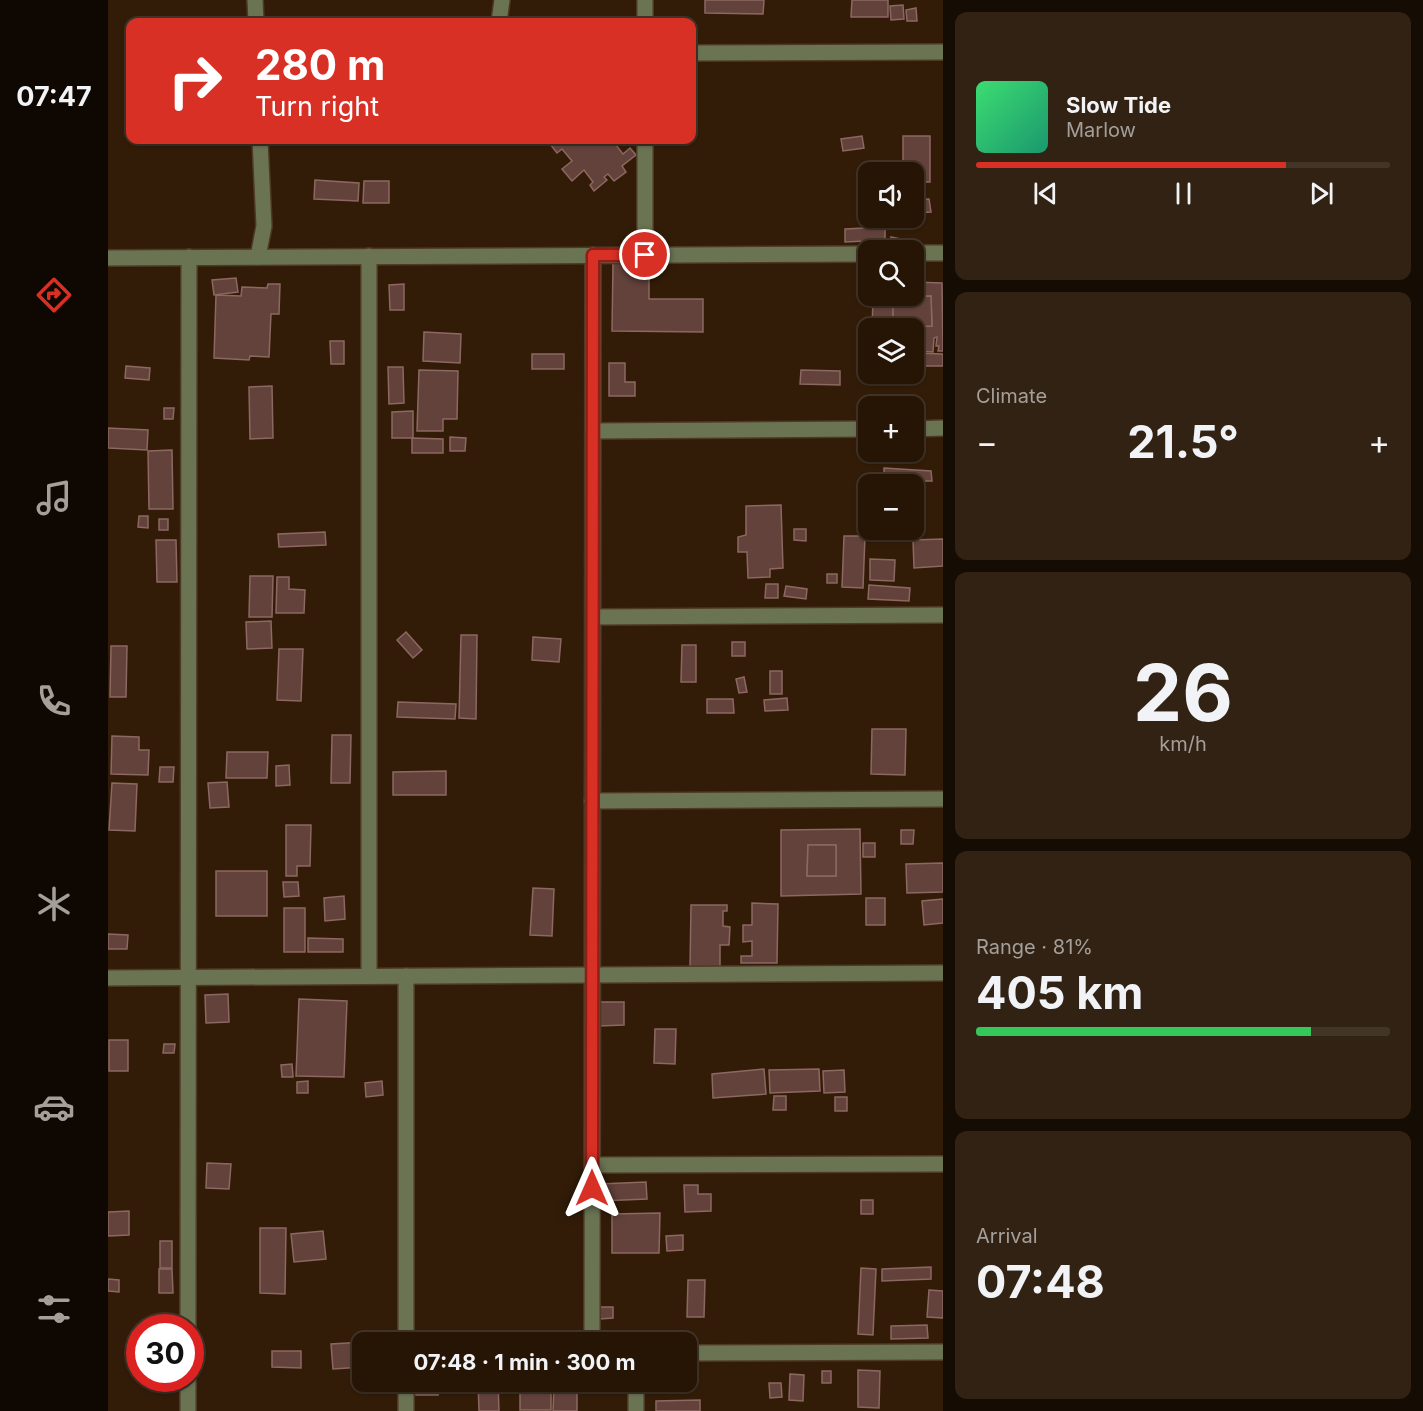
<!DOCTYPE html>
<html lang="en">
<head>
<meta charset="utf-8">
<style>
  :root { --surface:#261505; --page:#322213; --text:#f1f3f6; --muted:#a49f9a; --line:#423427; --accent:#d93025 }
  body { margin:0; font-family:Inter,sans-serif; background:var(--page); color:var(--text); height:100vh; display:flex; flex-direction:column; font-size:22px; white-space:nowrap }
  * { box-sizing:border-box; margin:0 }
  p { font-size:20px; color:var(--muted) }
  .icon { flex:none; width:33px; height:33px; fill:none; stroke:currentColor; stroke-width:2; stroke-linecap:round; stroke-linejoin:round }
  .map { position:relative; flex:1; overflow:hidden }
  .side { display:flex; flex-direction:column; gap:12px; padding:12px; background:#150c03; width:480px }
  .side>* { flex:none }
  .top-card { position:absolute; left:18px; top:18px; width:570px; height:126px; border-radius:12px; box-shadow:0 2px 4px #0004,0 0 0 2px var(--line); background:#d93025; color:#fff; overflow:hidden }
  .fabs { position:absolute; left:750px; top:162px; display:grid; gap:12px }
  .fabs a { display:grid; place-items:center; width:66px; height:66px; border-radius:12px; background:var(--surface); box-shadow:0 2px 4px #0004,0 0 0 2px var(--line); font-size:30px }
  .speed { position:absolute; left:18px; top:1314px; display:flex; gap:12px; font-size:30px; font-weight:700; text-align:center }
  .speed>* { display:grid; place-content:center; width:78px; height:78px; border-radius:50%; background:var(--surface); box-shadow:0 2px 4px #0004,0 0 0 2px var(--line); line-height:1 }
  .speed .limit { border:9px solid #d22; background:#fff; color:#111 }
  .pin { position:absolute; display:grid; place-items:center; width:51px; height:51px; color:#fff; margin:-26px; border:3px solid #fff; border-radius:50%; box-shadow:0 2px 6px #0007 }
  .me { position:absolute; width:66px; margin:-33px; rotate:0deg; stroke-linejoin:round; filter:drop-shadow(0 0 4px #0008) }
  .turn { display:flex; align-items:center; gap:21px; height:126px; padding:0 30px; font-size:27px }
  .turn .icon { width:78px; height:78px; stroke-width:2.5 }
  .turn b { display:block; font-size:42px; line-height:51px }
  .big { font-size:45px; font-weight:700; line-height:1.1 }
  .side .widget { flex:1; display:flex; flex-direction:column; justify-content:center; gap:9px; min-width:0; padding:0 21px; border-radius:12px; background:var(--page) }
  .side .dial { align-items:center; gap:0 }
  .dial b { font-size:78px; line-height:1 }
  .song { display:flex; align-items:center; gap:18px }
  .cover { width:72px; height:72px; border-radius:9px; background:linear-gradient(135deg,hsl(140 70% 55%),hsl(160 70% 35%)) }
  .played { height:6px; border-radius:3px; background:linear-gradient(90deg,var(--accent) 75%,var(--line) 75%) }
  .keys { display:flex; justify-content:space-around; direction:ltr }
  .heat { display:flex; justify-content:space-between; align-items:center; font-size:33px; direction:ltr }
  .charge { height:9px; border-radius:4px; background:linear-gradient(90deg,#34c759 81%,var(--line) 0) }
  .trip { position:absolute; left:244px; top:1332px; width:345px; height:60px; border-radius:12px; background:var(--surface); box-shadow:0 2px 4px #0004,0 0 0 2px var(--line); font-weight:700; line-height:60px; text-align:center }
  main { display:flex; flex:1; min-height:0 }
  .menu { display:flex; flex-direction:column; width:108px; justify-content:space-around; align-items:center; background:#0f0802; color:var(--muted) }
  .menu .icon { width:42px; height:42px }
  .menu .on { color:var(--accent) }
  .menu b { font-size:27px; color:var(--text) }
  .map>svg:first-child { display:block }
  .building { fill:#63423b; stroke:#8c6861; stroke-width:1.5; fill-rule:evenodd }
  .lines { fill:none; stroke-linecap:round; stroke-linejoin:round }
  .minor-casing { stroke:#4e3925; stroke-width:18 }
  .minor { stroke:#6a7352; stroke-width:15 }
  .route-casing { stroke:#8d1f18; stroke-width:15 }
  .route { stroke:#d93025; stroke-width:10 }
</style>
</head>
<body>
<main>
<nav class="menu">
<b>07:47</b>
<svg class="icon on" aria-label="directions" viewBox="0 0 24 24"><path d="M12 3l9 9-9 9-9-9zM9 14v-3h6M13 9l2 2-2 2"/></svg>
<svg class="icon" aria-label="music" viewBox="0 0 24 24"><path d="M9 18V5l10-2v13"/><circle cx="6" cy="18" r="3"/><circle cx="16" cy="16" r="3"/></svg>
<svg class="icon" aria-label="phone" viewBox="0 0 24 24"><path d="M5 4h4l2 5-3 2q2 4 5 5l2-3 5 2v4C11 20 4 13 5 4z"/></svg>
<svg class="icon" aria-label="climate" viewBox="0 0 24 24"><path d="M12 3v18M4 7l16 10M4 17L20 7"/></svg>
<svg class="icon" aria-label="car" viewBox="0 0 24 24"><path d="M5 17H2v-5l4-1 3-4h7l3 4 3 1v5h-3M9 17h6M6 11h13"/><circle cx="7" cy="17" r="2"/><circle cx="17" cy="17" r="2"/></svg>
<svg class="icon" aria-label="filters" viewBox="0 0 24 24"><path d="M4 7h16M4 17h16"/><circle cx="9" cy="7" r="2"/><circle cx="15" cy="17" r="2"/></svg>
</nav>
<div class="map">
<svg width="835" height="1411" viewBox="0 0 835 1411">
  <rect width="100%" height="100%" fill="#321c07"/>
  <g class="building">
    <path d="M597,0h59l-1,14 -58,-1z"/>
    <path d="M744,0h36v17h-37z"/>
    <path d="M795,5l1,14 -13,1 -1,-14z"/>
    <path d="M808,8l1,13h-10l-1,-11z"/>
    <path d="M754,136l2,12 -21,3 -2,-12z"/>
    <path d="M795,136h27v46h-16v-10h-11z"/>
    <path d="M448,140h56l11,14 7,-6 6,7 -14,11 4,6 -12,9 -6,-7 -4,3 3,3 -13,11 -4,-6 3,-3 -9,-12 -12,11 -10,-12 10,-8 -10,-12 -5,4 -7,-9z"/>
    <path d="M207,180l44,3 -1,18 -44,-2z"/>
    <path d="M256,181h25v22h-26z"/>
    <path d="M821,199l2,13 -17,1v-13z"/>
    <path d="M777,227v13l-40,2v-13z"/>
    <path d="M783,237l10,2 -1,9 -10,-1z"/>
    <path d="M505,263h36v36h54v33l-91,-1z"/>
    <path d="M128,278l2,14 -24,3 -2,-15z"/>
    <path d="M806,282l28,1 1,68h-5l1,-5h-3l1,-9 -3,1 -1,14 -19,-1v-23h-42l1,-29h11v-3h30zM823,296l1,30 -39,1v-30z"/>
    <path d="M160,284h12l-1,30h-8l-2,43 -19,-1 -1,4 -35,-2 2,-63 25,1 1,-9 25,1z"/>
    <path d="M296,284v26h-14l-1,-25z"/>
    <path d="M823,296l1,30 -39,1v-30z"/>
    <path d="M316,332l37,2 -1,29 -37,-2z"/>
    <path d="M222,341h14v23h-13z"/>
    <path d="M806,353l29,1v12h-29z"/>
    <rect x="424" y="354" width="32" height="15"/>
    <path d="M501,363h16v19h10v14h-26z"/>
    <path d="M18,366l24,2 -1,12 -24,-2z"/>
    <path d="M280,367h15l1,36 -15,1z"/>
    <path d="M311,370l39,1 -1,48h-14v12h-26z"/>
    <path d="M693,370l39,1v14l-40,-1z"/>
    <path d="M164,386l1,52 -23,1 -1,-52z"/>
    <path d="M56,408h10l-1,11h-9z"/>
    <path d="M305,411v27h-21v-26z"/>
    <path d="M0,428l40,2 -1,20 -39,-2z"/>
    <path d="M342,437l16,1 -1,13h-15z"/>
    <path d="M304,438l31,1v14h-31z"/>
    <path d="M64,450l1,59h-24l-1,-58z"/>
    <path d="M776,468l47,3 1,10h-48z"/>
    <path d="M806,500h11l-1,27h-10z"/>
    <path d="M673,505l2,63 -13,1v8l-22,1 -1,-26h-9v-15l8,-2v-29z"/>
    <path d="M31,516h9v12l-10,-1z"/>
    <rect x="51" y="519" width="9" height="11"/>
    <path d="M686,529h12v12l-12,-1z"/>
    <path d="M217,532l1,13 -47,2 -1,-13z"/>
    <path d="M736,536h21l-2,52 -21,-1z"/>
    <path d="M835,539v27l-29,2 -1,-28z"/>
    <path d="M48,540h20l1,42h-20z"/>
    <path d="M762,559l25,1 -1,21 -24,-1z"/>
    <rect x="719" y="574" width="10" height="9"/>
    <path d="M142,576h23l-1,41h-23z"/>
    <path d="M169,577h12v12l16,1 -1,23h-28z"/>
    <path d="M658,584h12v14h-13z"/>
    <path d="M761,585l41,3 -1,13 -41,-2z"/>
    <path d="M678,586l21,3 -1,10 -22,-3z"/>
    <path d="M163,621l1,27 -25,1 -1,-27z"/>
    <path d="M298,632l16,18 -9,8 -16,-18z"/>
    <path d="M353,635h16l-1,84 -17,-1z"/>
    <path d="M425,637l28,2 -2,23 -27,-2z"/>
    <rect x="624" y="642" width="13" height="14"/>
    <path d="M574,645h14v37h-15z"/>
    <path d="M3,646h16l-1,51h-16z"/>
    <path d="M171,649h24l-2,52 -24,-1z"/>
    <rect x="662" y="671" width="12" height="23"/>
    <path d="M636,677l3,15 -8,1 -3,-14z"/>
    <path d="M679,698l1,12 -23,1 -1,-11z"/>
    <path d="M599,699h26l1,14h-27z"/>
    <path d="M290,702l58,2 -1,15 -58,-2z"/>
    <path d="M764,729h34l-1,46 -34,-1z"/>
    <path d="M224,735h19l-1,48h-19z"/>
    <path d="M4,736l27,1v13h10l-1,25 -37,-1z"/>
    <path d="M119,752h41l-1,26h-41z"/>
    <path d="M181,765l1,20 -14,1v-20z"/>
    <path d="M52,767h14l-1,15h-14z"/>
    <path d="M338,771v24h-53v-23z"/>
    <path d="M119,782l2,25 -19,1 -2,-25z"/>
    <path d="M4,783l25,1 -2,47 -26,-1z"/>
    <path d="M178,825h25l-1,41h-13v10h-11z"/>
    <path d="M752,829l1,65 -80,2v-66zM700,845h28v31h-29z"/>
    <path d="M793,830h13l-1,14h-12z"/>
    <rect x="755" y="843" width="12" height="14"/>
    <path d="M700,845h28v31h-29z"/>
    <path d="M835,863v29l-36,1 -1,-29z"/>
    <rect x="108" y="871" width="51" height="45"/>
    <path d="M175,882h15l1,14 -15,1z"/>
    <path d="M425,888l21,1 -2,47 -22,-1z"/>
    <path d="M236,896l1,23 -20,2 -1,-23z"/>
    <rect x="758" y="898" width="19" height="27"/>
    <path d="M835,899v24l-19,2 -2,-24z"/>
    <path d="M644,903l26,1 -1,59h-36v-7h11v-15l-9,1v-17h9z"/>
    <path d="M583,905h36v6h-4v15l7,1 -1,18h-9v23h-30z"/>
    <rect x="176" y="908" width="21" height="44"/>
    <path d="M0,934l20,1 -1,14h-19z"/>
    <path d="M200,938l35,1v13h-35z"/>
    <path d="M120,994l1,28 -23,1 -1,-28z"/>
    <path d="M191,999l48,2 -3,76 -48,-1z"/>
    <path d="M490,1002h26v23l-26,1z"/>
    <path d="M547,1029h21l-1,35 -21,-1z"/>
    <rect x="1" y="1040" width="19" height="31"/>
    <path d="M56,1044h11l-1,9h-11z"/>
    <path d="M184,1064l1,13h-11l-1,-12z"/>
    <path d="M656,1069l2,25 -53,4 -1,-24z"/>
    <path d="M711,1069l1,22 -50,2 -1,-23z"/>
    <path d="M736,1070l1,22 -21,1 -1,-22z"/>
    <path d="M200,1081v12h-11v-11z"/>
    <path d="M274,1081l1,14 -17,2 -1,-14z"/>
    <path d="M666,1096h12v14h-13z"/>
    <rect x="727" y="1097" width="12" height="14"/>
    <path d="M99,1163l24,1 -2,25 -23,-1z"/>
    <path d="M538,1182l1,17 -48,2v-17z"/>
    <path d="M576,1185h14v9h13v17l-26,1z"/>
    <rect x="753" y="1200" width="12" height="14"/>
    <path d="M21,1211v24l-21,1v-24z"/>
    <path d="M552,1213l-1,40h-47v-39z"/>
    <path d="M152,1228h26l-1,66 -25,-1z"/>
    <path d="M215,1231l3,28 -32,3 -3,-28z"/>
    <path d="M575,1235v15l-16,1 -1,-15z"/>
    <rect x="52" y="1241" width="12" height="27"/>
    <path d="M823,1267v12l-49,2v-12z"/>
    <path d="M753,1268l15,1 -3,66 -15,-1z"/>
    <path d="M51,1269h13l1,24h-14z"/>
    <path d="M0,1279l11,1v12l-11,-1z"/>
    <path d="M580,1280h17l-1,37h-17z"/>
    <path d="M821,1290l14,1v27l-16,-1z"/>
    <path d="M492,1307h13v11l-13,1z"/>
    <path d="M819,1325l1,13 -37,1v-13z"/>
    <path d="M274,1341v1h-19v25l-30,2 -2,-25z"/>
    <path d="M164,1351h29v17l-29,-1z"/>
    <path d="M750,1370l22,1 -1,37 -21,-1z"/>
    <rect x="714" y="1371" width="9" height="12"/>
    <path d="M682,1374l14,1 -1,26 -14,-1z"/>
    <rect x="308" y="1382" width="22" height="13"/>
    <path d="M370,1382h20l1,29h-20z"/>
    <path d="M661,1383h12l1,14 -12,1z"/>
    <path d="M446,1385l23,1v25h-24z"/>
    <path d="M412,1386l31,1v23h-31z"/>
    <path d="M592,1400v11h-44v-10z"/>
  </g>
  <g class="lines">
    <defs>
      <g id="minor">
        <path d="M147,0l1,22"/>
        <path d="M391,22l3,-22"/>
        <path d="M537,22v-22"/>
        <path d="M584,53l251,-1"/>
        <path d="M806,253h29"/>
        <path d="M537,255v-115"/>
        <path d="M150,257l6,-31 -4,-86"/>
        <path d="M0,258l760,-4"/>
        <path d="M806,429l29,-1"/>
        <path d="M485,431l275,-2"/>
        <path d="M485,617l350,-2"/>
        <path d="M484,801l351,-2"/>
        <path d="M261,976v-720"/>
        <path d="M0,978l835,-5"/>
        <path d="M484,1165l351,-1"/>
        <path d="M80,1328l1,-1071"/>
        <path d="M298,1342v-366"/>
        <path d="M484,1342l1,-1087"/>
        <path d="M579,1353l256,-1"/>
        <path d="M80,1411v-33"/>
        <path d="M298,1411v-29"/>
        <path d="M528,1411v-29"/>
      </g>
    </defs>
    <use href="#minor" class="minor-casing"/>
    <use href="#minor" class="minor"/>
  </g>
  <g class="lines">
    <defs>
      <path id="route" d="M484,1188l1,-933h52"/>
    </defs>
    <use href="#route" class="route-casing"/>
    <use href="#route" class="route"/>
  </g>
</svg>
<div class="fabs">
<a><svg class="icon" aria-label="sound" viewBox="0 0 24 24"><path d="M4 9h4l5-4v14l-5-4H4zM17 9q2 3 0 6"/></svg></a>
<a><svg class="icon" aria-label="search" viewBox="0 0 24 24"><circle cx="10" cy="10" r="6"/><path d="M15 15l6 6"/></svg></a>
<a><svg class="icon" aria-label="layers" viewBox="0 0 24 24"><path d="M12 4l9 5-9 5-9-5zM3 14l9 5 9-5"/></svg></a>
<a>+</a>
<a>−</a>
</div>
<div class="speed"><div class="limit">30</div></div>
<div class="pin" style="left:537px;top:255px;background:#d93025"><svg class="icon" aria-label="arrive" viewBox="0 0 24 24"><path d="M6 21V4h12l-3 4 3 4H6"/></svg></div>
<svg class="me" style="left:484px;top:1188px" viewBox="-20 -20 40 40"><path d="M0-17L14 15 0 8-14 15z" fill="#d93025" stroke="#fff" stroke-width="4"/></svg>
<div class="trip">07:48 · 1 min · 300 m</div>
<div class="top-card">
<div class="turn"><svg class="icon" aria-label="right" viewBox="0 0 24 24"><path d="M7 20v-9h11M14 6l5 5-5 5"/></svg><div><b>280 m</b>Turn right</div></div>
</div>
</div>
<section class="side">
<div class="widget">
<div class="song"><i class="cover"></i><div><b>Slow Tide</b><p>Marlow</p></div></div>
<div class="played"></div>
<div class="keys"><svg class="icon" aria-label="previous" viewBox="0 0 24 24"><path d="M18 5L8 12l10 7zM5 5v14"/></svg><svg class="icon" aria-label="pause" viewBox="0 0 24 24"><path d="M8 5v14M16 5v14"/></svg><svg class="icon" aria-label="next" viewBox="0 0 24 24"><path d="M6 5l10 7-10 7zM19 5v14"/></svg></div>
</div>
<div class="widget"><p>Climate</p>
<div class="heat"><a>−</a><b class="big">21.5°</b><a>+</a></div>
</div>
<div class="widget dial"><b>26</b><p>km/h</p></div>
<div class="widget"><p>Range · 81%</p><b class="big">405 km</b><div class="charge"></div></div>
<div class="widget"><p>Arrival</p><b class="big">07:48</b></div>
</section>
</main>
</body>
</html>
